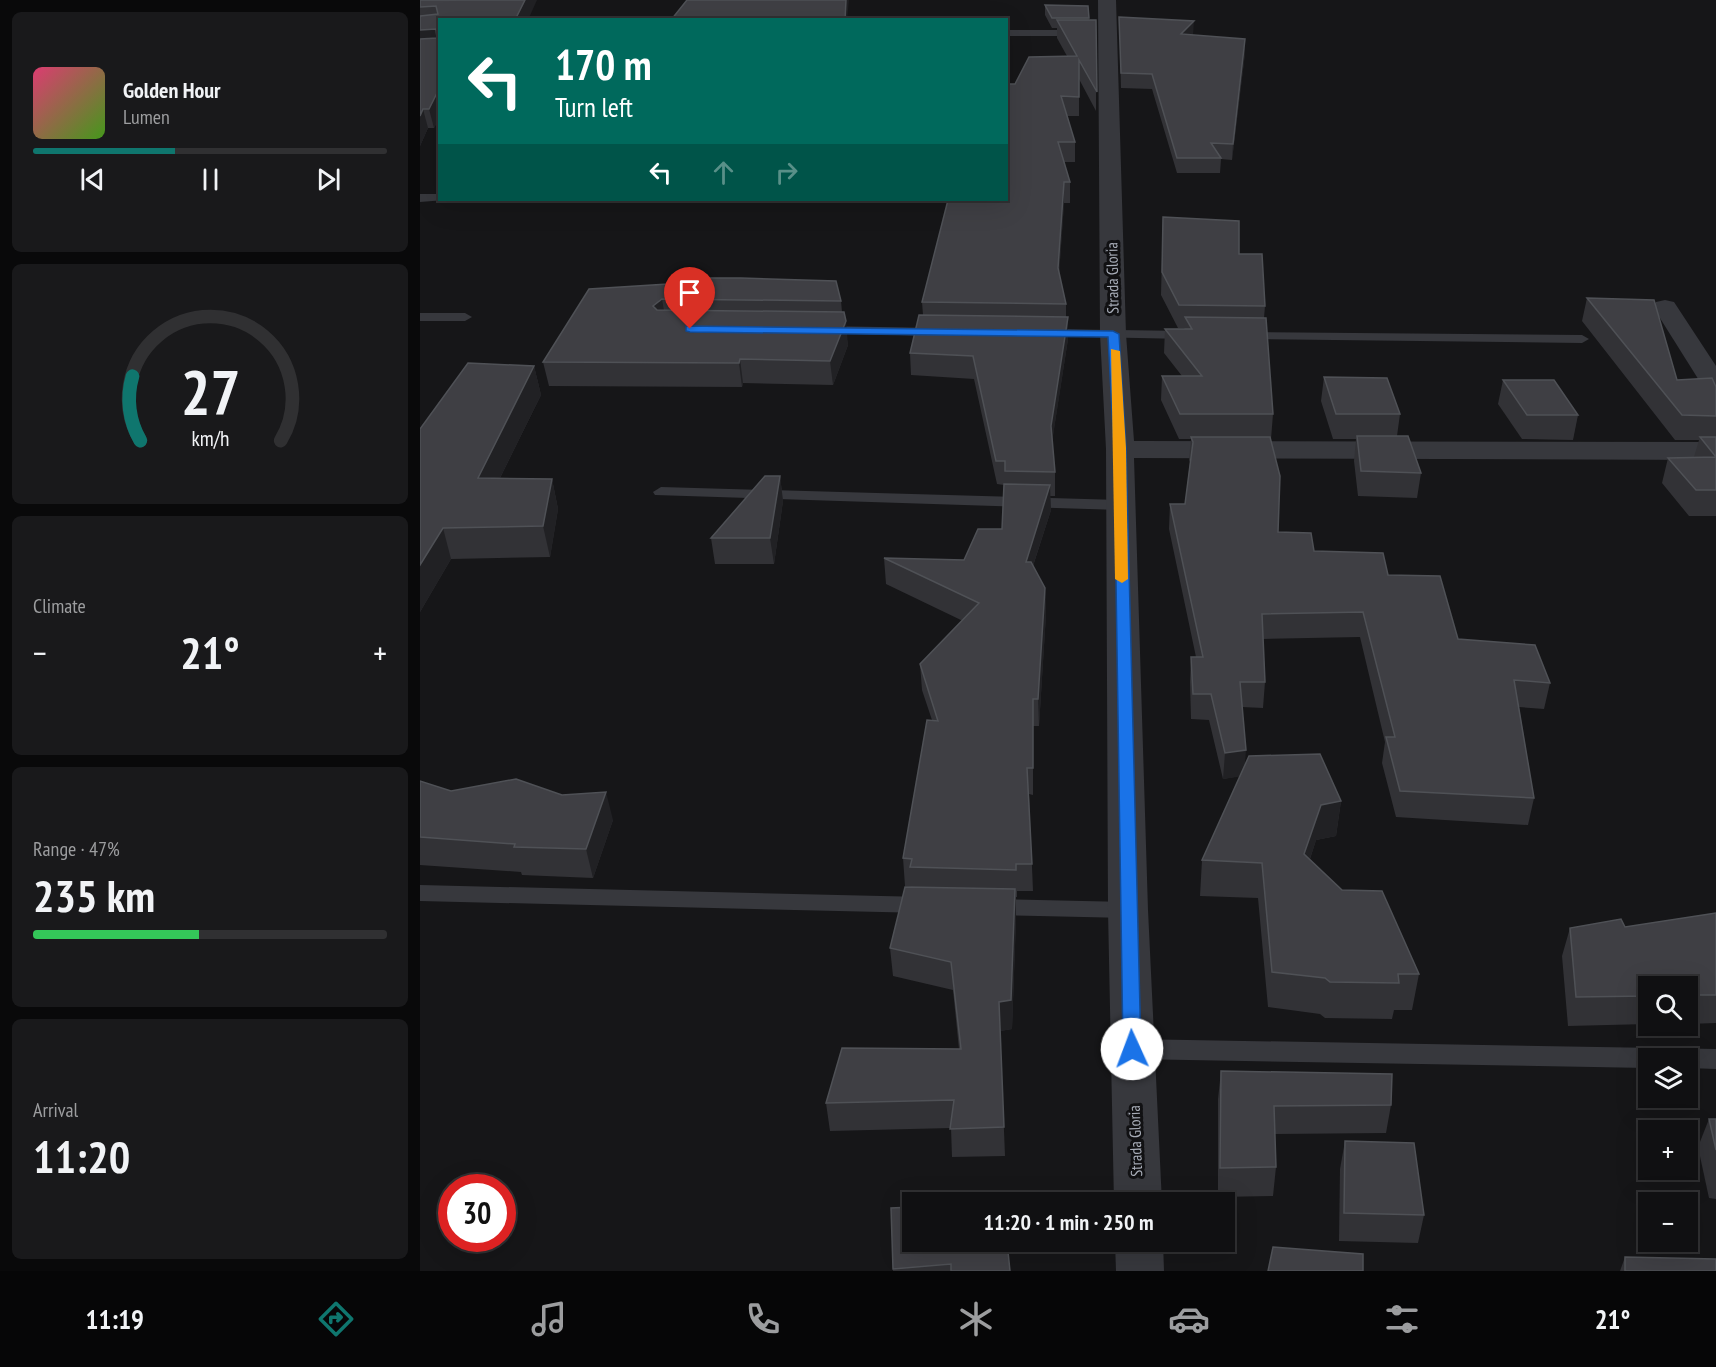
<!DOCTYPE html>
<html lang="en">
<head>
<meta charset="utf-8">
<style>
  :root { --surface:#101012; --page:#19191b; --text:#f1f3f6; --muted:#9c9d9f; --line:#303032; --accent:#0f766e }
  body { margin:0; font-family:"PT Sans Narrow",sans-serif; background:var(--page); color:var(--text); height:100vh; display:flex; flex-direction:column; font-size:22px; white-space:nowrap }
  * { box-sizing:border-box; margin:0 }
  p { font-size:20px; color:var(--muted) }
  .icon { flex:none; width:33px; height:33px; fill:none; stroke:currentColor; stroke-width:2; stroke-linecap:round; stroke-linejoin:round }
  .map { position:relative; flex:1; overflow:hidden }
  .details { display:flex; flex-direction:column; gap:12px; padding:12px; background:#09090a; width:420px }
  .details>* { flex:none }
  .banner { position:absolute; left:18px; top:18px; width:570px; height:183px; border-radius:0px; box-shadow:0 6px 24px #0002,0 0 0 2px var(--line); background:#00695c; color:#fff; overflow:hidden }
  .fabs { position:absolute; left:1218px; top:976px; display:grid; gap:12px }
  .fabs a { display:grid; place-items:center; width:60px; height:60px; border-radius:0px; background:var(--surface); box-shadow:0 6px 24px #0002,0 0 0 2px var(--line); font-size:30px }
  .speed { position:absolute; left:18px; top:1174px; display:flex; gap:12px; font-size:30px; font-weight:700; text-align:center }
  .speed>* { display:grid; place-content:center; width:78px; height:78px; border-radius:50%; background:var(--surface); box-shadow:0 6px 24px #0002,0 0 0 2px var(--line); line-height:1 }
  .speed .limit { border:9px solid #d22; background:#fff; color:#111 }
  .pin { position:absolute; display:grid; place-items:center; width:51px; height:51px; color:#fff; margin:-62px -26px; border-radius:50% 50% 50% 0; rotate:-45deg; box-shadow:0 0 6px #0007 }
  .pin .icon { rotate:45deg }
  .me { position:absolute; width:66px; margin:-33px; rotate:358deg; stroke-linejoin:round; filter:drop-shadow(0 0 4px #0008) }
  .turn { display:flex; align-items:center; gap:21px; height:126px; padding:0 18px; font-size:27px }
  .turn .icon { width:78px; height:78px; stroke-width:2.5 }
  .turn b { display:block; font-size:42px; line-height:51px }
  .lanes { display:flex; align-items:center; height:57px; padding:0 18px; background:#0003; justify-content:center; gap:30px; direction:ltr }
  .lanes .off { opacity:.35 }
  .big { font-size:45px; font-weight:600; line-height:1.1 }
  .details .widget { flex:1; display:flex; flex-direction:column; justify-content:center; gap:9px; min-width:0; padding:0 21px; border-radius:9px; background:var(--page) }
  .details .dial { align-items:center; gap:0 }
  .dial svg { height:156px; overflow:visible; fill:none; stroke:var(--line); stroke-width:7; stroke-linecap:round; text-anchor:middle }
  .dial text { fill:var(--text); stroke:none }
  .song { display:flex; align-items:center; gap:18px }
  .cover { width:72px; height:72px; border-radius:9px; background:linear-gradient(135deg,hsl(340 70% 55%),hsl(100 70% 35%)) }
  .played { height:6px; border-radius:3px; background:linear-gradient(90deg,var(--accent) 40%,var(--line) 40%) }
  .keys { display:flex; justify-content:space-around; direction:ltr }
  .heat { display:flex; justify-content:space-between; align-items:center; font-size:33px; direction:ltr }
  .charge { height:9px; border-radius:4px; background:linear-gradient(90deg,#34c759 47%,var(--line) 0) }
  .trip { position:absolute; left:482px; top:1192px; width:333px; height:60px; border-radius:0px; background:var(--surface); box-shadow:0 6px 24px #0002,0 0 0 2px var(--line); font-weight:600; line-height:60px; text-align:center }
  .dock { display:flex; height:96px; justify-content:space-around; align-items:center; background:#060607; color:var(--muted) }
  .dock .icon { width:42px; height:42px }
  .dock .current { color:var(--accent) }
  .dock b { font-size:27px; color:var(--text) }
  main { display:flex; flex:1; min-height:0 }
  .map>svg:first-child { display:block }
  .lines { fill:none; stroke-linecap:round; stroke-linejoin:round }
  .service { fill:#37383d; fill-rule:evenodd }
  .minor { fill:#37383d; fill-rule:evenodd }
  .wall { fill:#323236 }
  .shaded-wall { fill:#212124 }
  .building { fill:#3f3f44; stroke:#4f5156; stroke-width:1.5 }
  .route { fill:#1a73e8; stroke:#114b97; stroke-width:1.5 }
  .slow { fill:#f59e0b }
  .labels { text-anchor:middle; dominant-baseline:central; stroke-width:6; stroke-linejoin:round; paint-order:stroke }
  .street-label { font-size:16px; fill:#a8adb8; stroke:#111113 }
</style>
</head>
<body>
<main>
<section class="details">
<div class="widget">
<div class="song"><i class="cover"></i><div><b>Golden Hour</b><p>Lumen</p></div></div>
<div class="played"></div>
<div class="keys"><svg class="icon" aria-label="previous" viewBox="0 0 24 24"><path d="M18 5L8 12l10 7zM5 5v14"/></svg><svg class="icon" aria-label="pause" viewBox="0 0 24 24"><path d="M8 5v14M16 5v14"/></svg><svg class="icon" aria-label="next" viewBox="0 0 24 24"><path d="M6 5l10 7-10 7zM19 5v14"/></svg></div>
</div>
<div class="widget dial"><svg viewBox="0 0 100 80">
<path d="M14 69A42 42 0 1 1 86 69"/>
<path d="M14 69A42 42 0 0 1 10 36" stroke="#0f766e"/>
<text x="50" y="56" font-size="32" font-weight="700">27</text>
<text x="50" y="72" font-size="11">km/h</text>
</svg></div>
<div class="widget"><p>Climate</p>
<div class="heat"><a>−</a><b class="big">21°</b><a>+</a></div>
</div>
<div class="widget"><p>Range · 47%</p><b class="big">235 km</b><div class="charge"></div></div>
<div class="widget"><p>Arrival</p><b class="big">11:20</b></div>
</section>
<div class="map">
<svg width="1296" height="1271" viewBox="0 0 1296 1271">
  <rect width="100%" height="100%" fill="#161618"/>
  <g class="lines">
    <g class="service">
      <path d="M586,30h76l5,3 -5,3h-76z"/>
      <path d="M0,194h20v6h5l-25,2z"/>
      <path d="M0,313h45l7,4 -7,4h-45z"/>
      <path d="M402,326l117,2 7,4 -7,4 -122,-3 -2,-3z"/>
      <path d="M624,329l143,2 7,4 -7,4 -148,-3v-6z"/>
      <path d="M825,332l337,3 7,4 -7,4 -342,-4 -2,-3z"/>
      <path d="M241,487l459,13 8,5 -8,5 -465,-15 -2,-3z"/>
      <path d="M0,885l505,12 8,2 3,6 -3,6 -8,2 -505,-12z"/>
      <path d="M572,899l136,3 8,2 3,6 -3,6 -8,2 -136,-3 -8,-2 -3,-6 3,-6z"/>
      <path d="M712,1039l584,10v20l-28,-1v-9h-40v9l-516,-9 -8,-3 -4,-7 4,-7z"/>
    </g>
    <g class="minor">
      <path d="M678,0h18l10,334 8,107 582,1v18l-582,-2 14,452 14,293h-48l-6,-293 -2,-461 -6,-115z"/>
      <path d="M1245,300l9,2 42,64v29l-9,-2 -54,-86 3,-5z"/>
      <path d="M695,1242h48l1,29h-48z"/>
    </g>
  </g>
  <g class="wall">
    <path d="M0,0h117l-97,20v96l-6,12h-6l-8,18z"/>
    <path d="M625,5l43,1 1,14h7v91l-17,-32v37h-12l8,26v20h-11l6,20v21h-6l-5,71 7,30v13l2,22 -16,102 3,31v24h-5l1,14 -18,56 12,22 1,26 -7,112h-6v69l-4,-1 4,97h-16v6h-1v21l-4,111 -12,2 5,125 -53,1 -1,-29 -121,3 -4,-28 133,-54 -6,-59 -60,-14 -3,-28 21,-61 -6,-1 -2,-28 29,-138 -10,-30 -2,-26 43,-43 -77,-37 -2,-26 80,2 38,-31 2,-44 -7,-1 -23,-105 -63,-4 -1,-22 13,-38 -1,-13 84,-102 9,-116 52,-28 -10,-18v-10h-5l-7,-13z"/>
    <path d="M699,17l74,18 52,18 -13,107 -11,-1 -1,14h-43l-25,-84 -31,-1z"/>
    <path d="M743,217l76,37 26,52 -1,12 9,96 -2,25h-1l8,93 36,19 74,24 70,64 92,44 -6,26 -25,-2 15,91 -6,27 -132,-8 -14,-54 3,-21 -25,-105 -97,2 2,43 -2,26 -21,-1 2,59 97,35 -5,35 -20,4 -6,19 109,115 -7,36h-18l-2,9 -67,-1 -5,-4 -52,-7 -10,-109 -58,-2 2,-36 38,-84 -17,3 -14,-59 -18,-1 -1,-37 1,-25h5l-27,-128 1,-25h15l5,-42 -1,-2 2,-21h-12l-18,-39 1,-24h20l-18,-23 1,-24h19l1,-1h-7l-17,-33z"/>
    <path d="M169,289l252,12 1,11 6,33 -15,40 -90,-2 -1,4 -193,-1 -6,-24z"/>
    <path d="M1167,298l90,82 39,7v129h-27l-27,-33 6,-25 26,-1 5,-17h-24l-93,-119z"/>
    <path d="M114,366l7,29 -41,83 52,1 6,30 -8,48 -99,2 -31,53v-183z"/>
    <path d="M904,377l76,37 -3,22 24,37 -4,25 -59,-2 -4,-35 2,-22h-23l-12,-38z"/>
    <path d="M1083,380l75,35 -5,25 -51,-1 -24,-35z"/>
    <path d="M360,476l3,25 -9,63h-59l-4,-26z"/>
    <path d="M0,781l31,10 162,29 -20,58 -71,-3 -1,-3 -101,-7z"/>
    <path d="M1296,913v110l-28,1v-37h-40v37l-80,2 -6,-70 8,-28 55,-1z"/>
    <path d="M801,1071l170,34 -5,28 -111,1 1,33 -3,29 -55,1v-98z"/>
    <path d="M1289,1119h7v80l-7,-1 -11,-51z"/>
    <path d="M925,1141l79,74 -6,28 -79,-2 1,-72z"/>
    <path d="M471,1208l119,63h-117z"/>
    <path d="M1205,1257l91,14h-96z"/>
  </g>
  <g class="shaded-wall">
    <path d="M105,0h12l-9,20h-13z"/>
    <path d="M426,0h3l-2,20h-2z"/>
    <path d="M774,21l-1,14 -12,-1z"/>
    <path d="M16,29l4,16 -20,4v-19z"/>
    <path d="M825,39v14l-13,107 1,-16z"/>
    <path d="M20,87v29l-6,12 -5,-19z"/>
    <path d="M3,109l5,19 -8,18v-30z"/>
    <path d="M644,182v21l-6,87v-22z"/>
    <path d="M242,299l4,23 -13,-16z"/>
    <path d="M648,317v22l-17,110v-23z"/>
    <path d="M426,321l2,24 -15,40 -3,-24z"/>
    <path d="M320,359l3,24 -1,4 -3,-24z"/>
    <path d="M114,366l7,29 -56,113 -7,-30z"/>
    <path d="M360,476l3,25 -9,63 -4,-26z"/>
    <path d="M132,479l6,30 -8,48 -7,-31z"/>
    <path d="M630,485l1,25 -25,77v-25z"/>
    <path d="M23,528l8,31 -31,53v-47z"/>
    <path d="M625,588l1,26 -7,112 -1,-27z"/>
    <path d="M826,750l-2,26 -21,3 2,-26z"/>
    <path d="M186,792l7,28 -20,58 -7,-29z"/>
    <path d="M921,801l-5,35 -20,4 -16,49 4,-35 17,-49z"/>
    <path d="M595,889l1,29 -4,111 -12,2 -1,-29z"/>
  </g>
  <g class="building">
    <path d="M0,0h105l-10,20h-75v67l-11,22h-6l-3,7v-77l17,-1 -1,-9 -16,1v-14l18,-2 -2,-8 -16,1z"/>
    <path d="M267,0h159l-1,20h-174z"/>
    <path d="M625,5l43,1 1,12h-37z"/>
    <path d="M699,17l75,4 -13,13 64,5 -12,105 -22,-1 10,15h-44l-25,-84 -31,-1z"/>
    <path d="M637,20h39l1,72 -18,-32v37l-18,-1 14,46h-17l12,40h-6l-6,86 8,36 -144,-2 26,-102h58v-116h9l14,-27 48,-1z"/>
    <path d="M743,217l76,4v33h23l3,52 -86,-1 -17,-33z"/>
    <path d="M250,278h71l95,3 5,20 -179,-2 -9,7 4,4 187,2 2,9 -16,40 -90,-2 -1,4 -196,-1 46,-73 79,-5z"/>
    <path d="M1167,298l67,2 23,80 35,-2 4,9v29l-34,-1z"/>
    <path d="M499,315l149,2 -17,109 4,46 -50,-1v-10h-9l-23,-105 -63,-3z"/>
    <path d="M765,317l81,1 7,96h-93l-18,-38h40l-37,-47h27z"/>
    <path d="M48,363l66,3 -56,112 74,1 -9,47 -100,2 -23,37v-136z"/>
    <path d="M904,377l63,1 13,36h-64z"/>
    <path d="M1083,380h51l24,35h-51z"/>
    <path d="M937,436h51l13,37 -60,-2z"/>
    <path d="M771,437h79l10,39 -2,56 33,1 3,18 69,2 5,22 52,1 18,63 77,6 15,38 -36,-3 20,118 -134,-7 -14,-54h9l-32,-125 -101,2 3,68h-25l6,68 -21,3 -14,-59h-18l-2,-37h12l-33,-153h15l8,-62z"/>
    <path d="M1280,437h16v53h-20l-28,-32 48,-1z"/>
    <path d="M345,476h15l-10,62h-59z"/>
    <path d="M584,484l46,1 -24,77h5l14,26 -7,111h-5v69h-6l5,96h-16v6l-106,-3 2,-8 -9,-1 24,-138 11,1 -18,-57 59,-61 -95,-45 80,2 14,-31h24z"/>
    <path d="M900,754l21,47 -20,4 -17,49 38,36 40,1 37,83h-21l1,9 -69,-1 -5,-4 -53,-6 -10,-109 -60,-3 47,-104z"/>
    <path d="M96,779l46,16 44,-3 -20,57 -72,-2 1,-3 -95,-7v-56l31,10z"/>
    <path d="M485,887l110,2 -4,111 -12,2 5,125 -54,2 4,-29 -128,3 16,-55 119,1 -10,-87 -61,-14z"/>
    <path d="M1296,913v82h-28v-8h-40v9l-72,1 -6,-69 51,-9 4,8z"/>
    <path d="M801,1071l171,3 -1,31 -117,1 2,61 -56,1z"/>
    <path d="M1289,1119h7v31z"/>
    <path d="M925,1141l69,2 10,72 -80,-2z"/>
    <path d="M584,1199v4h-45z"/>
    <path d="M492,1207v35h95l3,29h-59v-7l-58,5 -2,-61z"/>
    <path d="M853,1247l90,7v17h-95z"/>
    <path d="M1205,1257l91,2v12h-91z"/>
  </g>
  <path class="route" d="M266,326l427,5 6,3 7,114 15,601 -3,5 -6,2 -6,-2 -3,-5 -9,-601 -6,-111 -418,-5 -4,-1z"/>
  <path class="slow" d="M691,349l9,2 6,97 2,131 -6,4 -7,-4z"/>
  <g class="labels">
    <g class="street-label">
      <text transform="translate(692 278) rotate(-91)">Strada Gloria</text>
      <text transform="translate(715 1141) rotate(-92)">Strada Gloria</text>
    </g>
  </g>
</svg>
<div class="fabs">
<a><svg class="icon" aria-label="search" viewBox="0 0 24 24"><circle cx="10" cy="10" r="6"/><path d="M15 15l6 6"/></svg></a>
<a><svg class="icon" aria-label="layers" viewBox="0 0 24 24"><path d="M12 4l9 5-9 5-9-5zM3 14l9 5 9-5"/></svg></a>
<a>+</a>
<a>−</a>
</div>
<div class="speed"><div class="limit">30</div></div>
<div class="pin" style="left:270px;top:329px;background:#d93025"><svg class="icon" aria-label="arrive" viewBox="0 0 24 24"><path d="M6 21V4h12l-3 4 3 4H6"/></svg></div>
<svg class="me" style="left:712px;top:1049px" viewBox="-20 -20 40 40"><circle r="19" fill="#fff"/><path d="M0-13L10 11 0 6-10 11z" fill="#1a73e8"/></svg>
<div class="trip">11:20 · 1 min · 250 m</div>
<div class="banner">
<div class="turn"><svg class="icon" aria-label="left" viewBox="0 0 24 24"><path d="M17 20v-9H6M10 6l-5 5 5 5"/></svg><div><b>170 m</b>Turn left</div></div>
<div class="lanes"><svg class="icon" aria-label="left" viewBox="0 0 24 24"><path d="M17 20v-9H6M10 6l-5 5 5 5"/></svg><svg class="icon off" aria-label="ahead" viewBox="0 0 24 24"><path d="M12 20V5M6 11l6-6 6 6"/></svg><svg class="icon off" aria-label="right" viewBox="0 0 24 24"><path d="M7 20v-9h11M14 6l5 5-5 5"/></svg></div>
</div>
</div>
</main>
<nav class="dock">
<b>11:19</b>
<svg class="icon current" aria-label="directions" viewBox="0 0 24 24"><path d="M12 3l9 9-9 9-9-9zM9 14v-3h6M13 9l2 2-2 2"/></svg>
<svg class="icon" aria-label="music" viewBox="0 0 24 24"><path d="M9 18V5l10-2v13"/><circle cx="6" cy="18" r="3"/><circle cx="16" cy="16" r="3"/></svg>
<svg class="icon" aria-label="phone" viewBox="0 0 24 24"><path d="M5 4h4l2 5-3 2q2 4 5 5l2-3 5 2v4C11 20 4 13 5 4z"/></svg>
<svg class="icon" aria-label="climate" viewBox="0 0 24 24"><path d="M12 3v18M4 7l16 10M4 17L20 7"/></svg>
<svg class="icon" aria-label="car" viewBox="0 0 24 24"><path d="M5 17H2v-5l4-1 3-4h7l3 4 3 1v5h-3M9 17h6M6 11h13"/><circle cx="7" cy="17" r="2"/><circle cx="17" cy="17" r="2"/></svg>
<svg class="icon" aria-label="filters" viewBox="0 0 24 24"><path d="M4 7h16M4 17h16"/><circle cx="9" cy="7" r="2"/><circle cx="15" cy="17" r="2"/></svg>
<b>21°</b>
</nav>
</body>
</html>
